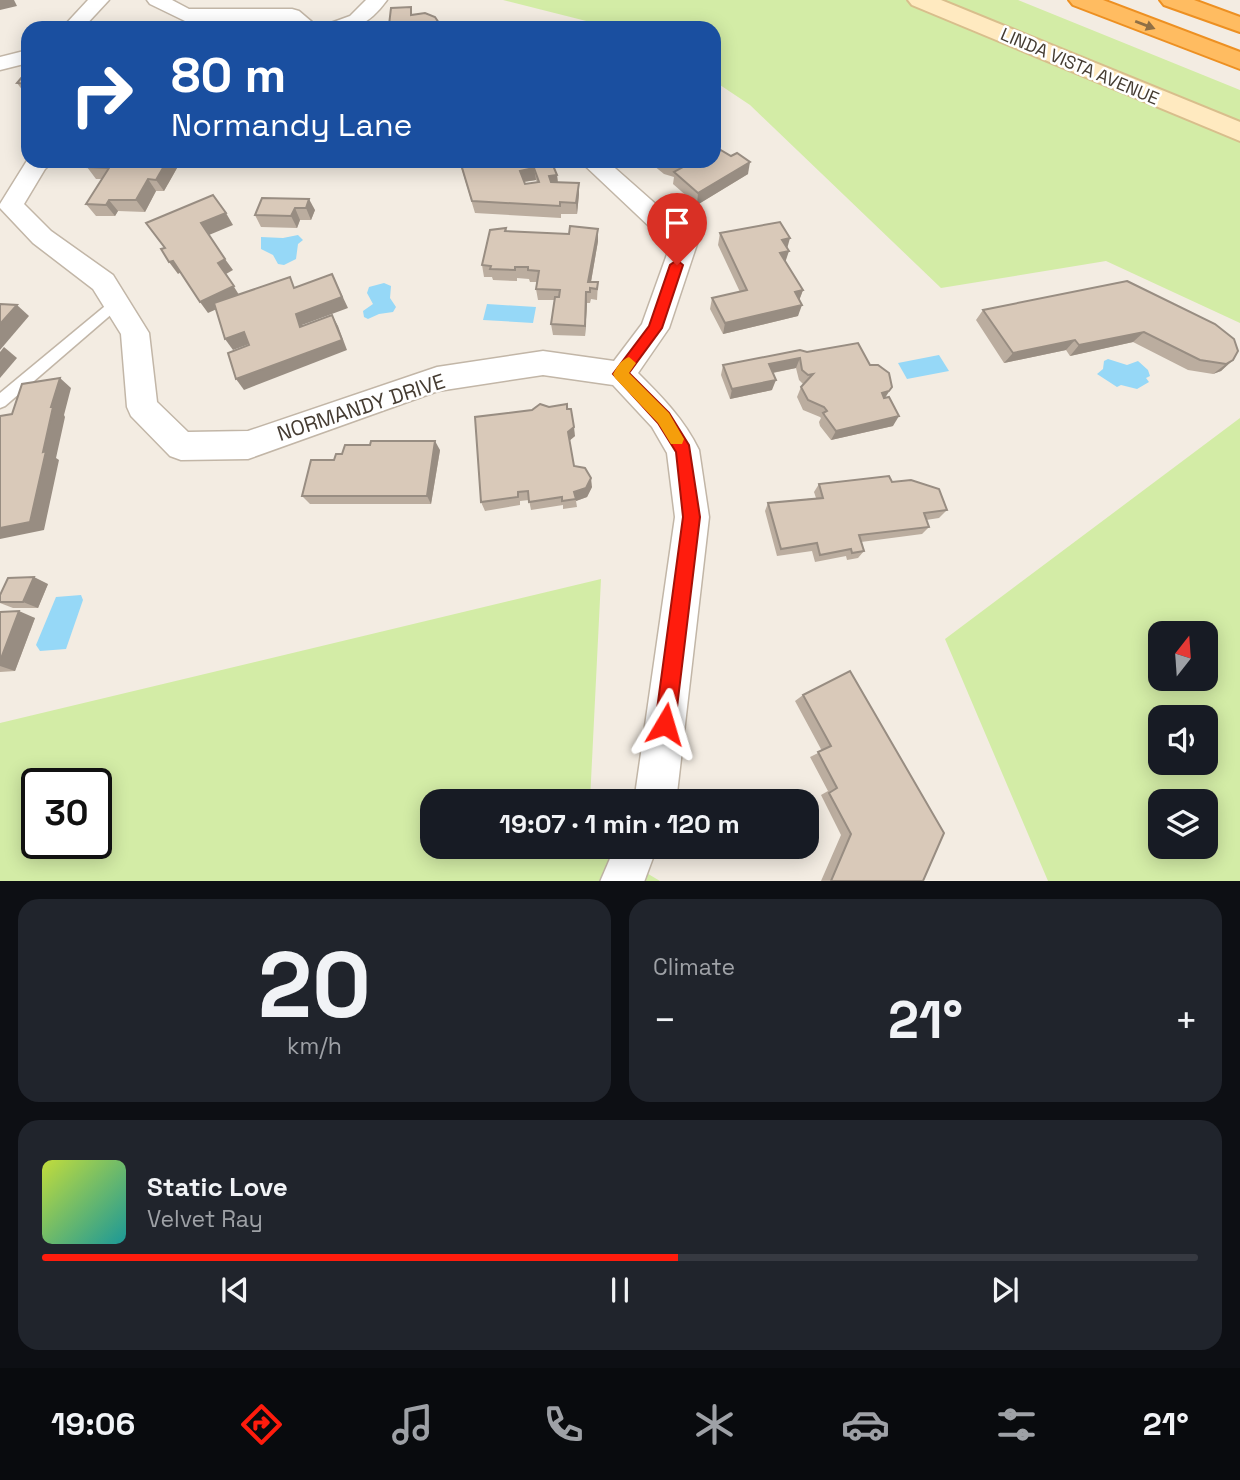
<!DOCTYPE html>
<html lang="en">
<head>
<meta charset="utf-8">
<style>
  :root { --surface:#171b24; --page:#20242c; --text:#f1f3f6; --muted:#9ea1a6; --line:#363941; --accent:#ff1c0d }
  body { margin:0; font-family:"Space Grotesk",sans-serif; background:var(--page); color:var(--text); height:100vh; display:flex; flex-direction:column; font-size:26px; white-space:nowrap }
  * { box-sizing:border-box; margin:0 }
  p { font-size:23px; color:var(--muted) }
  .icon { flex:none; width:38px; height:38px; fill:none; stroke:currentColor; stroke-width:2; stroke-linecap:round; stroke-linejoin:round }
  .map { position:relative; height:881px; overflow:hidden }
  .sheet { display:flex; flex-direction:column; gap:18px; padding:18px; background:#0d0f14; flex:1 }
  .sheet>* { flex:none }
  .top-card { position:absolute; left:21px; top:21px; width:700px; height:147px; border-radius:21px; box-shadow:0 4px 18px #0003; background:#1a4fa0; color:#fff; overflow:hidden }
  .needle { width:46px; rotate:17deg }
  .tools { position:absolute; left:1148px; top:621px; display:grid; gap:14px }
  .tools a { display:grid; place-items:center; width:70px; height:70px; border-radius:14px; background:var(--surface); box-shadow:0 4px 18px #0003; font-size:35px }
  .speed { position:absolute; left:21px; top:768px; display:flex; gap:14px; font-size:35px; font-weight:700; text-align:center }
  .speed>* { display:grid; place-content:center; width:91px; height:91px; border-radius:50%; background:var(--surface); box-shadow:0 4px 18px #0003; line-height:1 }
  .speed .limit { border:4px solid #111; border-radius:10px; background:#fff; color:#111 }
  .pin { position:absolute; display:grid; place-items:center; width:60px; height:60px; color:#fff; margin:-72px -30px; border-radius:50% 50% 50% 0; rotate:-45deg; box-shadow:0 0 7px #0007 }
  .pin .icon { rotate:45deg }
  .me { position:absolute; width:77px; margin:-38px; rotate:7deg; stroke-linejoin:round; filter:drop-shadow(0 0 5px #0008) }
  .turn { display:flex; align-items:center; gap:24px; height:147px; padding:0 35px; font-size:32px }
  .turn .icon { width:91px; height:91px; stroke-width:2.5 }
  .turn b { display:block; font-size:49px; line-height:60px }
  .big { font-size:52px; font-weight:600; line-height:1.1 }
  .sheet .widget { flex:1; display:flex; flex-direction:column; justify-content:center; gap:10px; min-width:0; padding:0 24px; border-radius:21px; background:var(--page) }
  .sheet .dial { align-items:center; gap:0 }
  .dial b { font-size:91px; line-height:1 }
  .song { display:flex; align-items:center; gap:21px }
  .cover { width:84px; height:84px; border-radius:10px; background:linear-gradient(135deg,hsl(70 70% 55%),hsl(180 70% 35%)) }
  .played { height:7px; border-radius:4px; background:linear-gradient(90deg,var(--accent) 55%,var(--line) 55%) }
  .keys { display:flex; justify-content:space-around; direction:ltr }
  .heat { display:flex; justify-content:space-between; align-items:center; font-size:38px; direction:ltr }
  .sheet .tiles { flex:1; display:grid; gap:18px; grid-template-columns:1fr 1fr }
  .widget:last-child { grid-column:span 2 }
  .trip { position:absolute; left:420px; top:789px; width:399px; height:70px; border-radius:21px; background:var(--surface); box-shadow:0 4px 18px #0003; font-weight:600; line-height:70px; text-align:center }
  .dock { display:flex; height:112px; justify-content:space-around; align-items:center; background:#090b0e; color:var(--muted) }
  .dock .icon { width:49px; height:49px }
  .dock .current { color:var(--accent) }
  .dock b { font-size:32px; color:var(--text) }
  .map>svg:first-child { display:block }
  .green { fill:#d3eca6; fill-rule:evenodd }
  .water { fill:#96d8f7 }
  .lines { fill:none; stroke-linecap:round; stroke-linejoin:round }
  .service-casing { stroke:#c2b6a7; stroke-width:3 }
  .minor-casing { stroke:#c2b6a7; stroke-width:3 }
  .secondary-casing { stroke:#d8be8c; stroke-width:4 }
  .motorway-casing { stroke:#ed9022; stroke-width:4 }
  .service { fill:#fff; fill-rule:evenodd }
  .minor { fill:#fff; fill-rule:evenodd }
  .secondary { fill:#ffeac0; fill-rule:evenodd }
  .motorway { fill:#ffbc61; fill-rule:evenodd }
  .wall { fill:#bbad9f; fill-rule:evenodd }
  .shaded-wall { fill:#988d82 }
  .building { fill:#d9c9b9; stroke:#988d82; stroke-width:2; fill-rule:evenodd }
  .oneway { fill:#8f6f45 }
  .route { fill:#ff1c0d; stroke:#a61208; stroke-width:2 }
  .slow { fill:#f59e0b }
  .labels { text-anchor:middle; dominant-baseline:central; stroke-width:5; stroke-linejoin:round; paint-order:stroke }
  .far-street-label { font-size:18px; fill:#453c32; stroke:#fff }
  .street-label { font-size:21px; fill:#453c32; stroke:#fff }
</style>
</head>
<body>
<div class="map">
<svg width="1240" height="882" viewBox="0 0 1240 882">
  <rect width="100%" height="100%" fill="#f3ece2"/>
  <g class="green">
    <path d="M503,0h515l222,90v233l-134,-62 -165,27 -191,-183 -36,-24v-53h-100z"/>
    <path d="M1240,418v463h-192l-103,-242zM1160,634h46v45h-46zM1160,718h46v45h-46zM1160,802h46v45h-46z"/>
    <path d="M601,579l-11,222 -158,1v45h171l57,34h-660v-158zM37,784h59v60h-59z"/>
  </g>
  <g class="water">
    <path d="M298,235l5,5 -5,4 -2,15 -12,6 -6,-1 -5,-9 -12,-6v-12l22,1z"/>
    <path d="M384,283l7,3 -1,12 6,9 -3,5 -14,2 -11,5 -4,-2 -1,-6 10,-7 -6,-11 2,-6z"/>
    <path d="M487,304l49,3 -3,16 -50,-3z"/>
    <path d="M939,355l10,16 -42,8 -9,-16z"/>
    <path d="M1108,359l19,6 11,-4 10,9 2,6 -4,2 3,4 -12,7 -16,-4 -4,2 -20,-13 6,-5 1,-8z"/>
    <path d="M81,595l2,5 -17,49 -26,2 -4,-6 20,-48z"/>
  </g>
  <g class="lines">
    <defs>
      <path id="service" d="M116,297l5,1 2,4 -2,4 -116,100 -5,2v-15z"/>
      <g id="minor">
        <path d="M88,0h21l-26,28h-21z"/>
        <path d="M147,0h25l17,9h103l7,2 20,17h-23l-9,-7h-102l-35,-17z"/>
        <path d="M366,0h21c-20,27 -31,28 -62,28l3,-4 22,-8z"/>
        <path d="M28,50v13l-28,7v-13z"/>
        <path d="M28,159v2h26l-9,8 -21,35 27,27 62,44 36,58 8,69 31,30 60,-1 189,-64 106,-16 71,10 28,-37 28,-78 -90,-85h27l86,76 4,7 -28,84 -31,45c24,24 46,46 61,77l10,67 -33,285h-42l41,-285 -8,-64 -15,-26 -39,-42 -70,-10 -105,16 -190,68 -67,1 -11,-4 -39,-40 -4,-9 -6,-73 -28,-45 -60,-46 -33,-35v-4z"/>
        <path d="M615,847h42l-13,35h-44z"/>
      </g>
      <path id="secondary" d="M908,0h33l299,122v19l-328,-136z"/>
      <g id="motorway">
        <path d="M1069,0h34l137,52v17l-167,-64z"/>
        <path d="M1160,0h34l46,17v15l-76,-27z"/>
      </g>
    </defs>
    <use href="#service" class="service-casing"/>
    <use href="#minor" class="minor-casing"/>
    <use href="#secondary" class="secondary-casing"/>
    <use href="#motorway" class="motorway-casing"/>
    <use href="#service" class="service"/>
    <use href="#minor" class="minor"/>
    <use href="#secondary" class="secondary"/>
    <use href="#motorway" class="motorway"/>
  </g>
  <g class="wall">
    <path d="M28,70v25h-2l-9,-12z"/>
    <path d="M91,161h90l-17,30h-8l-11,21 -27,-1 -3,5h-19l-10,-12 16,-25h-6l-9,-12z"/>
    <path d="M457,161h86l1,3 13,11 1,7 21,12 -2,20h-16v4l-86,-5 -13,-43zM536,180l1,2 -12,2 -1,-2z"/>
    <path d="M648,161h66l34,13 -51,31 -24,-21 1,-7 -10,-3z"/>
    <path d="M262,198l53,12 -4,10h-11l-3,8 -36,-1 -6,-12z"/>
    <path d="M506,228l1,3 91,10 -7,41h7l-1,18 -6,-1 -1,4h-3l-2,33 -32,-1 -2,-11 4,-24h-17l-2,-11 1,-7h-7l-1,-3 -12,-1v3l-24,-1 -1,-3h-8l-2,-12z"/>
    <path d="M720,233l67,16 -2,13 18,28 -4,10 -1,16 -75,18 -13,-25 2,-11 28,-6 -22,-47z"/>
    <path d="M1127,281l106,79 -12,11 -8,3 -25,-4 -55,-28 -63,14 -4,-6 -62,13 -28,-43 7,-10z"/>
    <path d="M800,350l85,48 8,28 -62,14 -11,-14 -1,-4 2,-4 -1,-1 -17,-7 -6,-13 4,-10 2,-3 -4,-4 -3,-12 -23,5 -1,17 -42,9 -9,-24 2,-10z"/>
    <path d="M549,407l26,29 -6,5 5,25 18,21 -5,10 -11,4 1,6 -14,2v-4l-32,5 -2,-10 -9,1v4l-35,6 -4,-9z"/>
    <path d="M440,450l-9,54h-121l-8,-8 32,-36z"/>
    <path d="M892,482l55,28 -8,8 -13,2 3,7 -7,7 -61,8 3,9 -6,7 -11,2 -1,-4 -31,6 -3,-11 -35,5 -12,-45 3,-8 48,-5 -2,-6 5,-8z"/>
    <path d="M48,584l-10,24h-25l-13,-5v-8z"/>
    <path d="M0,612l35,6 -20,53 -15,1z"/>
    <path d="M803,695l120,186h-102l20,-46 -20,-40 7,-4 -18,-34 12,-6 -27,-50z"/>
  </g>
  <g class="shaded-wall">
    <path d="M0,0h14l3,6 -17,4z"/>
    <path d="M167,161h14l-17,30 -8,-11z"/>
    <path d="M750,162l-2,12 -51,31 1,-12z"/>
    <path d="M534,168l2,12 -14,2 -2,-11z"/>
    <path d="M557,175l1,11 -8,2 -1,-12z"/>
    <path d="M148,179l8,12 -11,21 -9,-12z"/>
    <path d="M579,183v11l-2,20 -1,-11z"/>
    <path d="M309,199l6,11 -4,10 -5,-12z"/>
    <path d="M109,200l9,11 -3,5 -9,-11z"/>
    <path d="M295,208l5,12 -3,8 -6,-12z"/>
    <path d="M226,213l7,12 -24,10 -8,-12z"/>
    <path d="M598,229v12l-9,52 -1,-11z"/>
    <path d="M790,238l-3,11 -5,-9z"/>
    <path d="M789,251l-4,12 -5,-10z"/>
    <path d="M225,259l8,11 -7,4 15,24 -33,15 -8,-11 18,-39z"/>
    <path d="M173,261l8,11 -3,2 -9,-12z"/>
    <path d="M332,274l16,34 -46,17 5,12 -7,-10 -4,-13z"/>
    <path d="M803,290l-4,11 -4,-9z"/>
    <path d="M586,292l1,11 -2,33v-10z"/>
    <path d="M17,305l12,11 -29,34v-26z"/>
    <path d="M802,305l-4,11 -75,18 2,-11z"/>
    <path d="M332,315l6,11 9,24 -103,40 -8,-11z"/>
    <path d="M244,332l8,11 -19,7 -8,-11z"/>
    <path d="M1144,332l-11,10 -63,14 9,-11z"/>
    <path d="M1075,340l-9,10 -62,13 9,-10z"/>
    <path d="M4,347l13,11 -17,20v-26z"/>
    <path d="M800,358l-4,10 -30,6 3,-10z"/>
    <path d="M1233,360l-12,11 -8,3 13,-10z"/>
    <path d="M60,378l11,10 -7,27 1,2 -9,41 3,2 -15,70 -44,9v-11l43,-76 8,-45z"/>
    <path d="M776,380l-4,10 -42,9 2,-10z"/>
    <path d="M892,387l-9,14 -1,-8z"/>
    <path d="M899,416l-6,10 -62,14 5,-9z"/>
    <path d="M574,427l1,9 -6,5 -1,-9z"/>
    <path d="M435,441l5,9 -9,54 -4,-8z"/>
    <path d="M591,478l1,9 -5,10 -11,4 -2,-9z"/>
    <path d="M34,577l14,7 -10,24 -15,-6z"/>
    <path d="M19,611l16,7 -20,53 -15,-5v-5z"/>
  </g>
  <g class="building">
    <path d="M411,7v8l14,-2 10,4 4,6 -3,5h-74v-2l27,-1 2,-17z"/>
    <path d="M162,24l26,2 -2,2h-27z"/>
    <path d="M28,70v14l-11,-1z"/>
    <path d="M714,146l17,10 6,-3 13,9 -52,31 -24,-21 9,-5 -20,-6h51z"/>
    <path d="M91,161h76l-11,19 -8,-1 -12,21h-27l-3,5 -20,-1 23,-36 -22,-1z"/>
    <path d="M460,161h83l1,3 8,-1 5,12 -8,1 2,6 28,1 -3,20 -16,-1v4l-88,-5zM534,168l5,14 -14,2 -5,-13z"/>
    <path d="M213,195l13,18 -25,10 24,36 -7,4 16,23 -34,16 -27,-41 -4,1 -8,-13 4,-1 -19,-25z"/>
    <path d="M262,198l47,1 -3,9h-11l-4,8 -36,-1z"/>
    <path d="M780,222l10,16 -8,2 7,11 -9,2 23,37 -8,2 7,13 -77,18 -13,-25 35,-8 -27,-57z"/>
    <path d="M570,226l28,3 -10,53h10l-1,7 -7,-1v4h-4l-1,34 -34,-2 4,-27h4l1,-7 -24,-1 3,-18 -11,-1v-3h-13v3l-25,-1 1,-3 -9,-1 8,-35 16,-2 -1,3 64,3z"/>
    <path d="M332,274l10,23 -46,17 4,13 32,-12 10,25 -106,39 -8,-26 21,-8 -5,-13 -19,7 -11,-36 76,-26 4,11z"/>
    <path d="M1127,281l88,43 19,15 4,12 -5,9 -7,4 -26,-4 -56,-28 -65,13 -4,-5 -62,13 -30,-43z"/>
    <path d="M0,304l17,1 -17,19z"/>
    <path d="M858,343l12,22h8l11,8 3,14 -3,4 -7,2 2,5 5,-1 10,19 -63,15 -11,-15 -2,-3 4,-2 -3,-4 -16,-7 -7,-13 12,-13 -5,1 -6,-5 -2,-12 -31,6 7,16 -44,9 -9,-24 77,-15 7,2z"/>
    <path d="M60,378l-9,29h2l-10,45 3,-1 -16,71 -30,6v-112l12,-2 10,-30z"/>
    <path d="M540,404l9,3 18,-3v5h4l3,18 -6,5 6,34 11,2 6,10 -5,10 -12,4 2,7 -14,2v-4l-33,5 -1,-11 -10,1v5l-37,5 -6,-85 57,-7z"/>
    <path d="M371,441h64l-8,55h-125l9,-36h23l2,-6h6l3,-9h25z"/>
    <path d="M889,476l3,6 19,-2 28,9 8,21 -23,3 5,14 -70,8 5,16 -12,2 -1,-4 -31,6 -3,-12 -36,6 -13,-46 55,-5 -4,-14z"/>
    <path d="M34,577l-11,25h-23v-7l8,-17z"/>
    <path d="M19,611l-19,50v-49z"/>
    <path d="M850,671l94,162 -21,48h-92l20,-47 -22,-41 8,-5 -19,-36 13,-6 -28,-51z"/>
  </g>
  <defs><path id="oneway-solid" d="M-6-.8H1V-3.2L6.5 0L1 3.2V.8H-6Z" transform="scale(1.75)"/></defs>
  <use class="oneway" href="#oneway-solid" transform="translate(1145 25) rotate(21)"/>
  <path class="route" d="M677,260l6,5 -21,63 -33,45 40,40 20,32 11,72 -25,207 -3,7 -7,3 -7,-3 -3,-7 28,-207 -7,-65 -18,-29 -45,-49 36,-48 21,-61z"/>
  <path class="slow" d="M629,357l7,6 -7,10 40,40 15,26 -2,5h-11l-13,-21 -43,-45 -2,-4c4,-7 8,-14 16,-17z"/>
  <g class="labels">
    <g class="far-street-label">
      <text transform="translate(1080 66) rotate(23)">LINDA VISTA AVENUE</text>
    </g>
    <g class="street-label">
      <text transform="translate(361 407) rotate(-18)">NORMANDY DRIVE</text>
    </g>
  </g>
</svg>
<div class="tools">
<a><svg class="needle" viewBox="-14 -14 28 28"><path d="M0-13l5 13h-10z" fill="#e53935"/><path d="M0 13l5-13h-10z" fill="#9ea1a6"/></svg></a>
<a><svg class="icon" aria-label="sound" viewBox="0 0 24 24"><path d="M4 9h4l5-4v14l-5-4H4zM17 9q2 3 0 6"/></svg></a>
<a><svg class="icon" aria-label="layers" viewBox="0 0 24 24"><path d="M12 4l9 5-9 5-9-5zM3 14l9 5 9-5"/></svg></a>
</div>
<div class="speed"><div class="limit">30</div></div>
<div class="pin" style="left:677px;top:265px;background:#d93025"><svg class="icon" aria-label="arrive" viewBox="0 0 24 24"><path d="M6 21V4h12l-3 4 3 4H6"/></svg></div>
<svg class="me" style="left:665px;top:724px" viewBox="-20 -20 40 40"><path d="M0-17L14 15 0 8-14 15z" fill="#ff1c0d" stroke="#fff" stroke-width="4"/></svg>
<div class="trip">19:07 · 1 min · 120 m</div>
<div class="top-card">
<div class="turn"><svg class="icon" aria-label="right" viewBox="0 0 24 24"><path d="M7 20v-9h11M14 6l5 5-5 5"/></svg><div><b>80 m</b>Normandy Lane</div></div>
</div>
</div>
<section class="sheet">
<div class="tiles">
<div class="widget dial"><b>20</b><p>km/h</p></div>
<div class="widget"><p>Climate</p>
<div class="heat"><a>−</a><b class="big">21°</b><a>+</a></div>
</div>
<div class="widget">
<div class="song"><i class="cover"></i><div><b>Static Love</b><p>Velvet Ray</p></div></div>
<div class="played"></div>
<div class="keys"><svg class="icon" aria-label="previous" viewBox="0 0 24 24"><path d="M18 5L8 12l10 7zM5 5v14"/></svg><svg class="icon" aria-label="pause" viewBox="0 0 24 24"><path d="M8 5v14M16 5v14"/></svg><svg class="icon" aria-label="next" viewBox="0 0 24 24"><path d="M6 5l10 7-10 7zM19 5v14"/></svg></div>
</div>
</div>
</section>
<nav class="dock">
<b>19:06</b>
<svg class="icon current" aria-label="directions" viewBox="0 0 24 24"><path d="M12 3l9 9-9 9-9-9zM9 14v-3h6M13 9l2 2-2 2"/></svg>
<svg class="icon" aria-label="music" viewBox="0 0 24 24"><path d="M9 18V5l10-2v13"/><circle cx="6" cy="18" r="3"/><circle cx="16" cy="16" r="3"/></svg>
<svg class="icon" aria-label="phone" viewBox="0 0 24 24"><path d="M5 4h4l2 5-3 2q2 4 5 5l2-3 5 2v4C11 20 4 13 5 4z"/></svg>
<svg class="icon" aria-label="climate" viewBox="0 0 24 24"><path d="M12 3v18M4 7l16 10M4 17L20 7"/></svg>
<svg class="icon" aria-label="car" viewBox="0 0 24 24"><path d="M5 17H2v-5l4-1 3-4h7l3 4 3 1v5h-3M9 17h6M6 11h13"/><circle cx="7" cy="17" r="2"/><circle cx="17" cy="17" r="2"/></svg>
<svg class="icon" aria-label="filters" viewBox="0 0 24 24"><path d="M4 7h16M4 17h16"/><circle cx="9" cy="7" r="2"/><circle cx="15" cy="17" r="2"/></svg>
<b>21°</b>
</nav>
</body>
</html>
